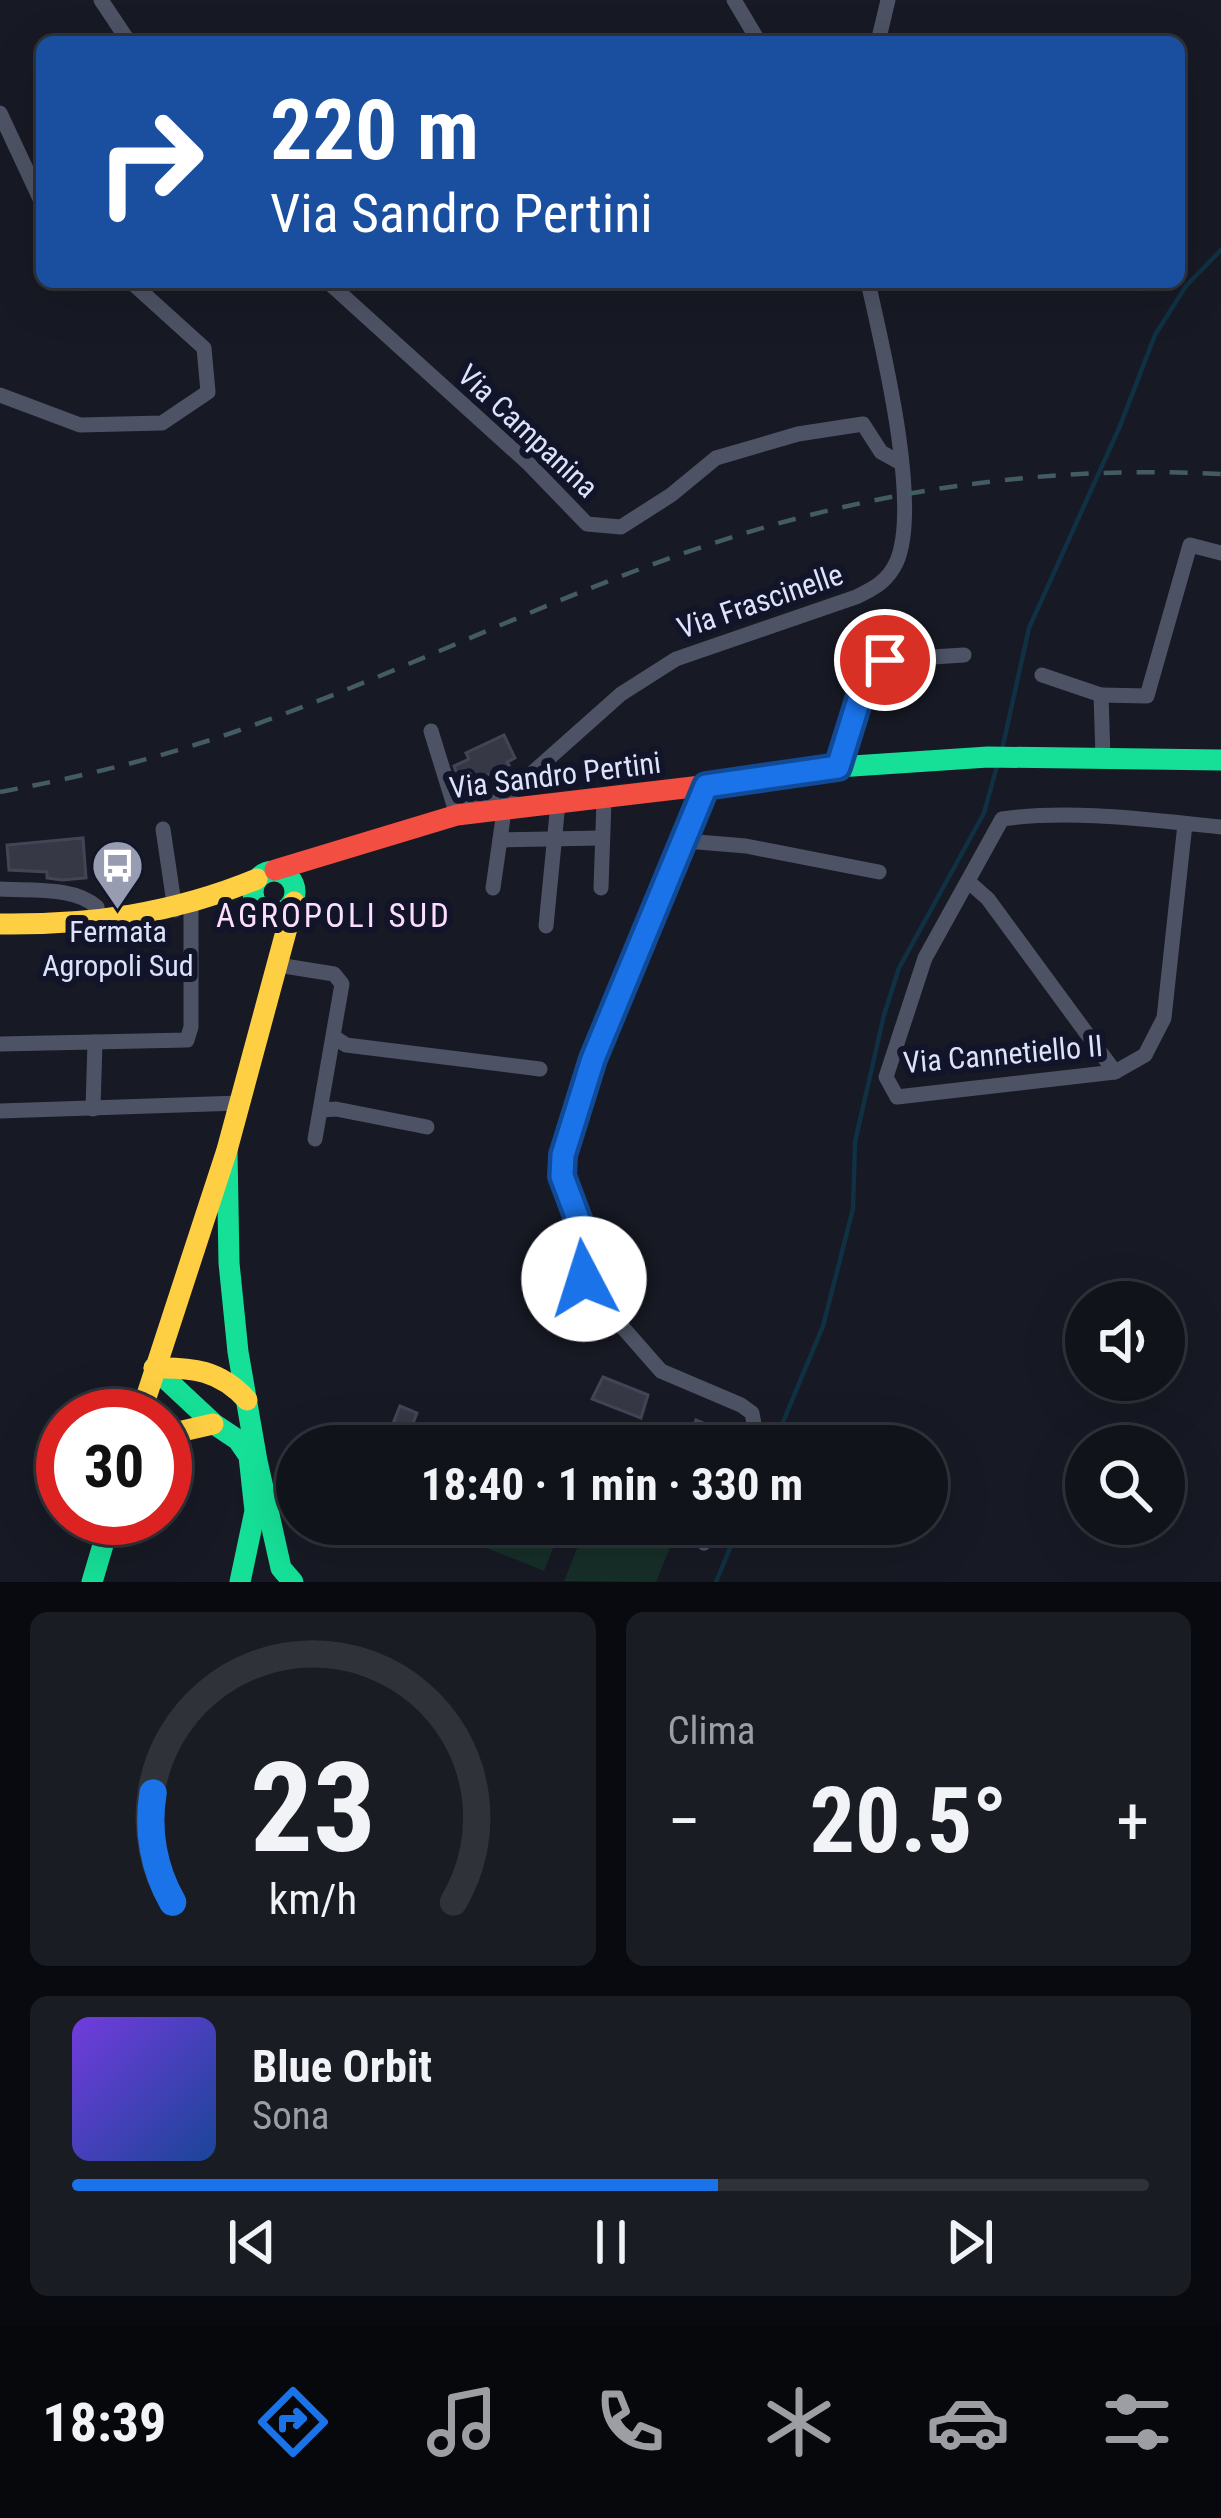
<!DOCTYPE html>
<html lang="it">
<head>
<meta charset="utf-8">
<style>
  :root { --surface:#11131b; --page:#1a1c24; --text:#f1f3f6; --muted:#9c9ea3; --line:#30323a; --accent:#1a73e8 }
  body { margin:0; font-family:"Roboto Condensed",sans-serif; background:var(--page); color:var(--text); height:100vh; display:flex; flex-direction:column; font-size:45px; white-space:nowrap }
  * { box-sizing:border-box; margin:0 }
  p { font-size:39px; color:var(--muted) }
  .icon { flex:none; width:66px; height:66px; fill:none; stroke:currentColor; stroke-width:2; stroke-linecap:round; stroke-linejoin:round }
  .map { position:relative; height:1582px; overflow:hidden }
  .panel { display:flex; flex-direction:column; gap:30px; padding:30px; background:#090a0f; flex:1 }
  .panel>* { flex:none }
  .top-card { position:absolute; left:36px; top:36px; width:1149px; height:252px; border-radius:18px; box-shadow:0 12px 48px #0002,0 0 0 3px var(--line); background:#1a4fa0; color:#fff; overflow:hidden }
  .buttons { position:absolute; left:1065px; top:1281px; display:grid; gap:24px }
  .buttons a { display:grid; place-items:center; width:120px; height:120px; border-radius:50%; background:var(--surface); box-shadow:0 12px 48px #0002,0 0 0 3px var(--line); font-size:60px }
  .speed { position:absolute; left:36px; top:1389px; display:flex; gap:24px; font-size:60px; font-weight:700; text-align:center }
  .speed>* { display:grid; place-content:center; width:156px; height:156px; border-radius:50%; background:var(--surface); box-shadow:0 12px 48px #0002,0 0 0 3px var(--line); line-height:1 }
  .speed .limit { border:18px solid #d22; background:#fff; color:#111 }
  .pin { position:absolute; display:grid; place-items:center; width:102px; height:102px; color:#fff; margin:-51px; border:6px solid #fff; border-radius:50%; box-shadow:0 3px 12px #0007 }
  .me { position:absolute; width:132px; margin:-66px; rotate:355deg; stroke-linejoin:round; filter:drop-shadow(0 0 9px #0008) }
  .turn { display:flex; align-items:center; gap:42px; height:252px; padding:0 36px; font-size:54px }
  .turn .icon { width:156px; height:156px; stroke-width:2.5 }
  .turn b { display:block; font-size:84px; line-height:102px }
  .big { font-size:90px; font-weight:700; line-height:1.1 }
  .panel .tile { flex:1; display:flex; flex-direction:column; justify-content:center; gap:18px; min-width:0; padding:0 42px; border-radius:18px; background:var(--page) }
  .panel .dial { align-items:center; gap:0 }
  .dial svg { height:312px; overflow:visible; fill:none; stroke:var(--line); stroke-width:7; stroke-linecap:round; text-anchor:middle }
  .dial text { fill:var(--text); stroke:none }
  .song { display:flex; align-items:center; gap:36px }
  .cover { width:144px; height:144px; border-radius:18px; background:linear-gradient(135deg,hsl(260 70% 55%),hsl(220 70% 35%)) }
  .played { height:12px; border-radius:6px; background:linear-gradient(90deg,var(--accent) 60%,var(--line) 60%) }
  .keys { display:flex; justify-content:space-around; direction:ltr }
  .heat { display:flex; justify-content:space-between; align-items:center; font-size:66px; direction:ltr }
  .panel .tiles { flex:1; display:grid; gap:30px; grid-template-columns:1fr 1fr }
  .tile:last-child { grid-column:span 2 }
  .trip { position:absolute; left:276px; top:1425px; width:672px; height:120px; border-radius:60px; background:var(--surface); box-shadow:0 12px 48px #0002,0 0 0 3px var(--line); font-weight:700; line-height:120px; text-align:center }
  .dock { display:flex; height:192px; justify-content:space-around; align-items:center; background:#07080b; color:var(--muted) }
  .dock .icon { width:84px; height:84px }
  .dock .selected { color:var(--accent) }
  .dock b { font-size:54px; color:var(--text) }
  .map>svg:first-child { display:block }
  .green { fill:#162f28 }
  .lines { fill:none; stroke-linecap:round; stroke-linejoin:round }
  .stream { stroke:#103143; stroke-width:4.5 }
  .building { fill:#363845; stroke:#434556; stroke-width:3 }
  .street { stroke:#4d5364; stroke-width:15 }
  .fast { stroke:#16e098; stroke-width:21 }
  .slow { stroke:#ffcf43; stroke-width:21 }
  .jam { stroke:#f24e42; stroke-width:21 }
  .rail { stroke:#435c63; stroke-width:4.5; stroke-dasharray:18 15; stroke-linecap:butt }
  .route-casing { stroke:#114b97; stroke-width:30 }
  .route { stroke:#1a73e8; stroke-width:21 }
  .labels { text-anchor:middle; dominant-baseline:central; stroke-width:12; stroke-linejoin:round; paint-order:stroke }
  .street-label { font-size:30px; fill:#dde2fd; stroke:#121529 }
  .poi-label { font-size:30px; fill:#dde2fd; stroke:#121529 }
  .neighbourhood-label { font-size:33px; letter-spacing:3px; fill:#fddffb; stroke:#121529 }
</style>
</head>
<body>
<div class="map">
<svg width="1221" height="1582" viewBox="0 0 1221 1582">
  <rect width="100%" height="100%" fill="#171924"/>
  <g class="green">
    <path d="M470,1524h71l19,7 -16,40 -80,-32z"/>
    <path d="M587,1524h60l28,11 -19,47 -92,-1z"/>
  </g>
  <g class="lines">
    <g class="stream">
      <path d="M1002,750l27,-122 91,-202 35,-91 31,-49 35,-36"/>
      <path d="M773,1446l50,-120 30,-117 2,-67 29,-127 15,-47 85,-155 13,-47"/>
      <path d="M716,1582l24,-58"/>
    </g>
  </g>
  <g class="building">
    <path d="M504,735l11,23 -8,4 2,3 -48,22 -7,-21 15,-7 -3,-6z"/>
    <path d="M83,838l3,40 -24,2 -15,-2v-6l-38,-2 -2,-25z"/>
    <path d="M603,1377l45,18 -7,23 -49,-19z"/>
    <path d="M400,1406l17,7 -10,25 -17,-7z"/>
    <path d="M696,1420l22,9 -6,17h-27z"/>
  </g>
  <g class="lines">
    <g class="street">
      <path d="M101,0l28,42"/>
      <path d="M734,0l25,42"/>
      <path d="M878,42l10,-42"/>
      <path d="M0,113l42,90"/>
      <path d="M328,282l201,182 58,60 34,3 50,-32 45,-37 82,-24 65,-10 18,28 18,10"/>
      <path d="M0,395l80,30 82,-2 46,-31 -4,-44 -73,-66"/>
      <path d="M1042,675l59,20 2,62"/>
      <path d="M1101,695l46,1 43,-151 31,8"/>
      <path d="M431,731l26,84 58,-33"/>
      <path d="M838,767l28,-90 8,-12 11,-5 79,-5"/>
      <path d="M706,786l-113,273 -30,96 -1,21 22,59v44l12,18 65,74 80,34 11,8 2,11 -9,22"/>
      <path d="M1185,824l-21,194 -19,37 -30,17 -218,25 -11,-20 39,-119 77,-139c70,-10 148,1 219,8"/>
      <path d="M163,829l12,81"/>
      <path d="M500,840l101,-2"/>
      <path d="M686,841l60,5 133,26"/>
      <path d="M970,883l18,16 127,173"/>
      <path d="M493,888l11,-77 8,-20 109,-97 55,-35 180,-62c19,-9 32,-16 41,-36 24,-58 -15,-216 -29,-279"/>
      <path d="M601,888l3,-88"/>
      <path d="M0,889c30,2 74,-3 97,18l2,18"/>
      <path d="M546,926l12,-123"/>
      <path d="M278,965l56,9 8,10 -27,155"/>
      <path d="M334,1037l12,8 194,24"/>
      <path d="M0,1044l187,-4 4,-13v-121"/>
      <path d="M93,1109l2,-67"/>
      <path d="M321,1110l15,-1 91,18"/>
      <path d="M0,1111l240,-8"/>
      <path d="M704,1543l8,-19"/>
    </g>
    <g class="fast">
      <path d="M735,782l103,-15 150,-10 233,3"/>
      <circle cx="274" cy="892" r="21"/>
      <path d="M227,1150l2,113 9,89 19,109 24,107 12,14"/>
      <path d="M154,1368l60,56 24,16 11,16 6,55 -15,71"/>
      <path d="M92,1582l19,-64"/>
    </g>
    <g class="slow">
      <path d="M0,924c91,1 172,-10 257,-45"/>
      <path d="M154,1368c38,-1 66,2 93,32"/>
      <path d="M140,1416l87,-266 67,-248"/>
      <path d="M165,1435l48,-11"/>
    </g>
    <path class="jam" d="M275,870l182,-55 278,-33"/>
    <path class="rail" d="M0,792c81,-15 160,-34 237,-61 158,-55 307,-131 465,-184 168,-57 343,-82 519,-73"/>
  </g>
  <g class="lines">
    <defs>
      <path id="route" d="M584,1279v-44l-22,-59 1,-21 30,-96 113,-273 132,-19 28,-90 8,-12 11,-5"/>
    </defs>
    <use href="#route" class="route-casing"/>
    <use href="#route" class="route"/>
  </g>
  <defs>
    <symbol id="bus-pin" viewBox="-11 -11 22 30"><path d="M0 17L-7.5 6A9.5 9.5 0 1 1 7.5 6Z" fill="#989cb1" stroke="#121529"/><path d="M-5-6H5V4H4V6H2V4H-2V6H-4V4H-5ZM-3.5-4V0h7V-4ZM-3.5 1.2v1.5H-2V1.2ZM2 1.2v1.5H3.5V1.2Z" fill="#fff"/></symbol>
  </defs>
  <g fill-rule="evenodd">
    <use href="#bus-pin" x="88" y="836" width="59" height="81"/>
  </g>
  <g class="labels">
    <g class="street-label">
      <text transform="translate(528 431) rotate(43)">Via Campanina</text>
      <text transform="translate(760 601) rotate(-19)">Via Frascinelle</text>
      <text transform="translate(555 775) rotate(-7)">Via Sandro Pertini</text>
      <text transform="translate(1003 1054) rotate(-5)">Via Cannetiello II</text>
    </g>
    <g class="poi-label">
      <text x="118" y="931">Fermata<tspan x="118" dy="34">Agropoli Sud</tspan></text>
    </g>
    <g class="neighbourhood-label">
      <text x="334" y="915">AGROPOLI SUD</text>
    </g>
  </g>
</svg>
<div class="buttons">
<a><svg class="icon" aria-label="sound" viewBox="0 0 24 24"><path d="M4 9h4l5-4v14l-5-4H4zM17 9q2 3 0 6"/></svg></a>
<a><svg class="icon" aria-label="search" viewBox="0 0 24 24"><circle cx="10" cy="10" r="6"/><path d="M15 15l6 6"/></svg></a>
</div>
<div class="speed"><div class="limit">30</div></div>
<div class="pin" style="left:885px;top:660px;background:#d93025"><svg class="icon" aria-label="arrive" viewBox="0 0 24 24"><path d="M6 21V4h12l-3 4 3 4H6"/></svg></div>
<svg class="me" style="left:584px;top:1279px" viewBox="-20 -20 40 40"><circle r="19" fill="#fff"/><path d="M0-13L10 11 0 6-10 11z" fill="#1a73e8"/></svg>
<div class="trip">18:40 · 1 min · 330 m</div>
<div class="top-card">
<div class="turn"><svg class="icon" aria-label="right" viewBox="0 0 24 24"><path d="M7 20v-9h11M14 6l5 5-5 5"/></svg><div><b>220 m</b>Via Sandro Pertini</div></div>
</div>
</div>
<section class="panel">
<div class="tiles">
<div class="tile dial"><svg viewBox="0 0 100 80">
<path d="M14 69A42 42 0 1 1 86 69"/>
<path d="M14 69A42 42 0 0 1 9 41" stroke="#1a73e8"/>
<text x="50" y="56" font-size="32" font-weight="700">23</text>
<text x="50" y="72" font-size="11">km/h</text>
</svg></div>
<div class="tile"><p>Clima</p>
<div class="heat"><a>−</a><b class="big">20.5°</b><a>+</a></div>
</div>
<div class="tile">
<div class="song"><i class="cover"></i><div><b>Blue Orbit</b><p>Sona</p></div></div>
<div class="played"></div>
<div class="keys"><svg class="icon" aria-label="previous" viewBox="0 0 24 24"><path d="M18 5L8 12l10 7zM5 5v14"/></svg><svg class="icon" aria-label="pause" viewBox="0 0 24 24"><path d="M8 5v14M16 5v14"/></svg><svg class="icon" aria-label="next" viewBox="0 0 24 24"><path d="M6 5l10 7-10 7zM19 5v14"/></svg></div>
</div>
</div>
</section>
<nav class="dock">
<b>18:39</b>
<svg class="icon selected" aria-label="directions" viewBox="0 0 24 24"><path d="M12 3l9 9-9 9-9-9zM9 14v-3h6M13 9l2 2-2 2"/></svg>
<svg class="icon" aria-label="music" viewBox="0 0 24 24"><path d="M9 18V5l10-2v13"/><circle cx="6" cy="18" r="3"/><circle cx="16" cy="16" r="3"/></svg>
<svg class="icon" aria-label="phone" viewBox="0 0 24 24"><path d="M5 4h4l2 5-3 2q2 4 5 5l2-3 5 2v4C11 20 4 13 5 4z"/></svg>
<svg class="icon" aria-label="climate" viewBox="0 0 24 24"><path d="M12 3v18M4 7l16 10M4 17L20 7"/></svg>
<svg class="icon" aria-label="car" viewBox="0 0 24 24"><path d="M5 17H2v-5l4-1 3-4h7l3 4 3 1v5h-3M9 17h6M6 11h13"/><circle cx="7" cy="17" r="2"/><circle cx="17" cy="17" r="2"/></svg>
<svg class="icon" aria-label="filters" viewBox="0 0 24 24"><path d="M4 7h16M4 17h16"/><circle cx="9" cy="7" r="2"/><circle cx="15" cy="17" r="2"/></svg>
</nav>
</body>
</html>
